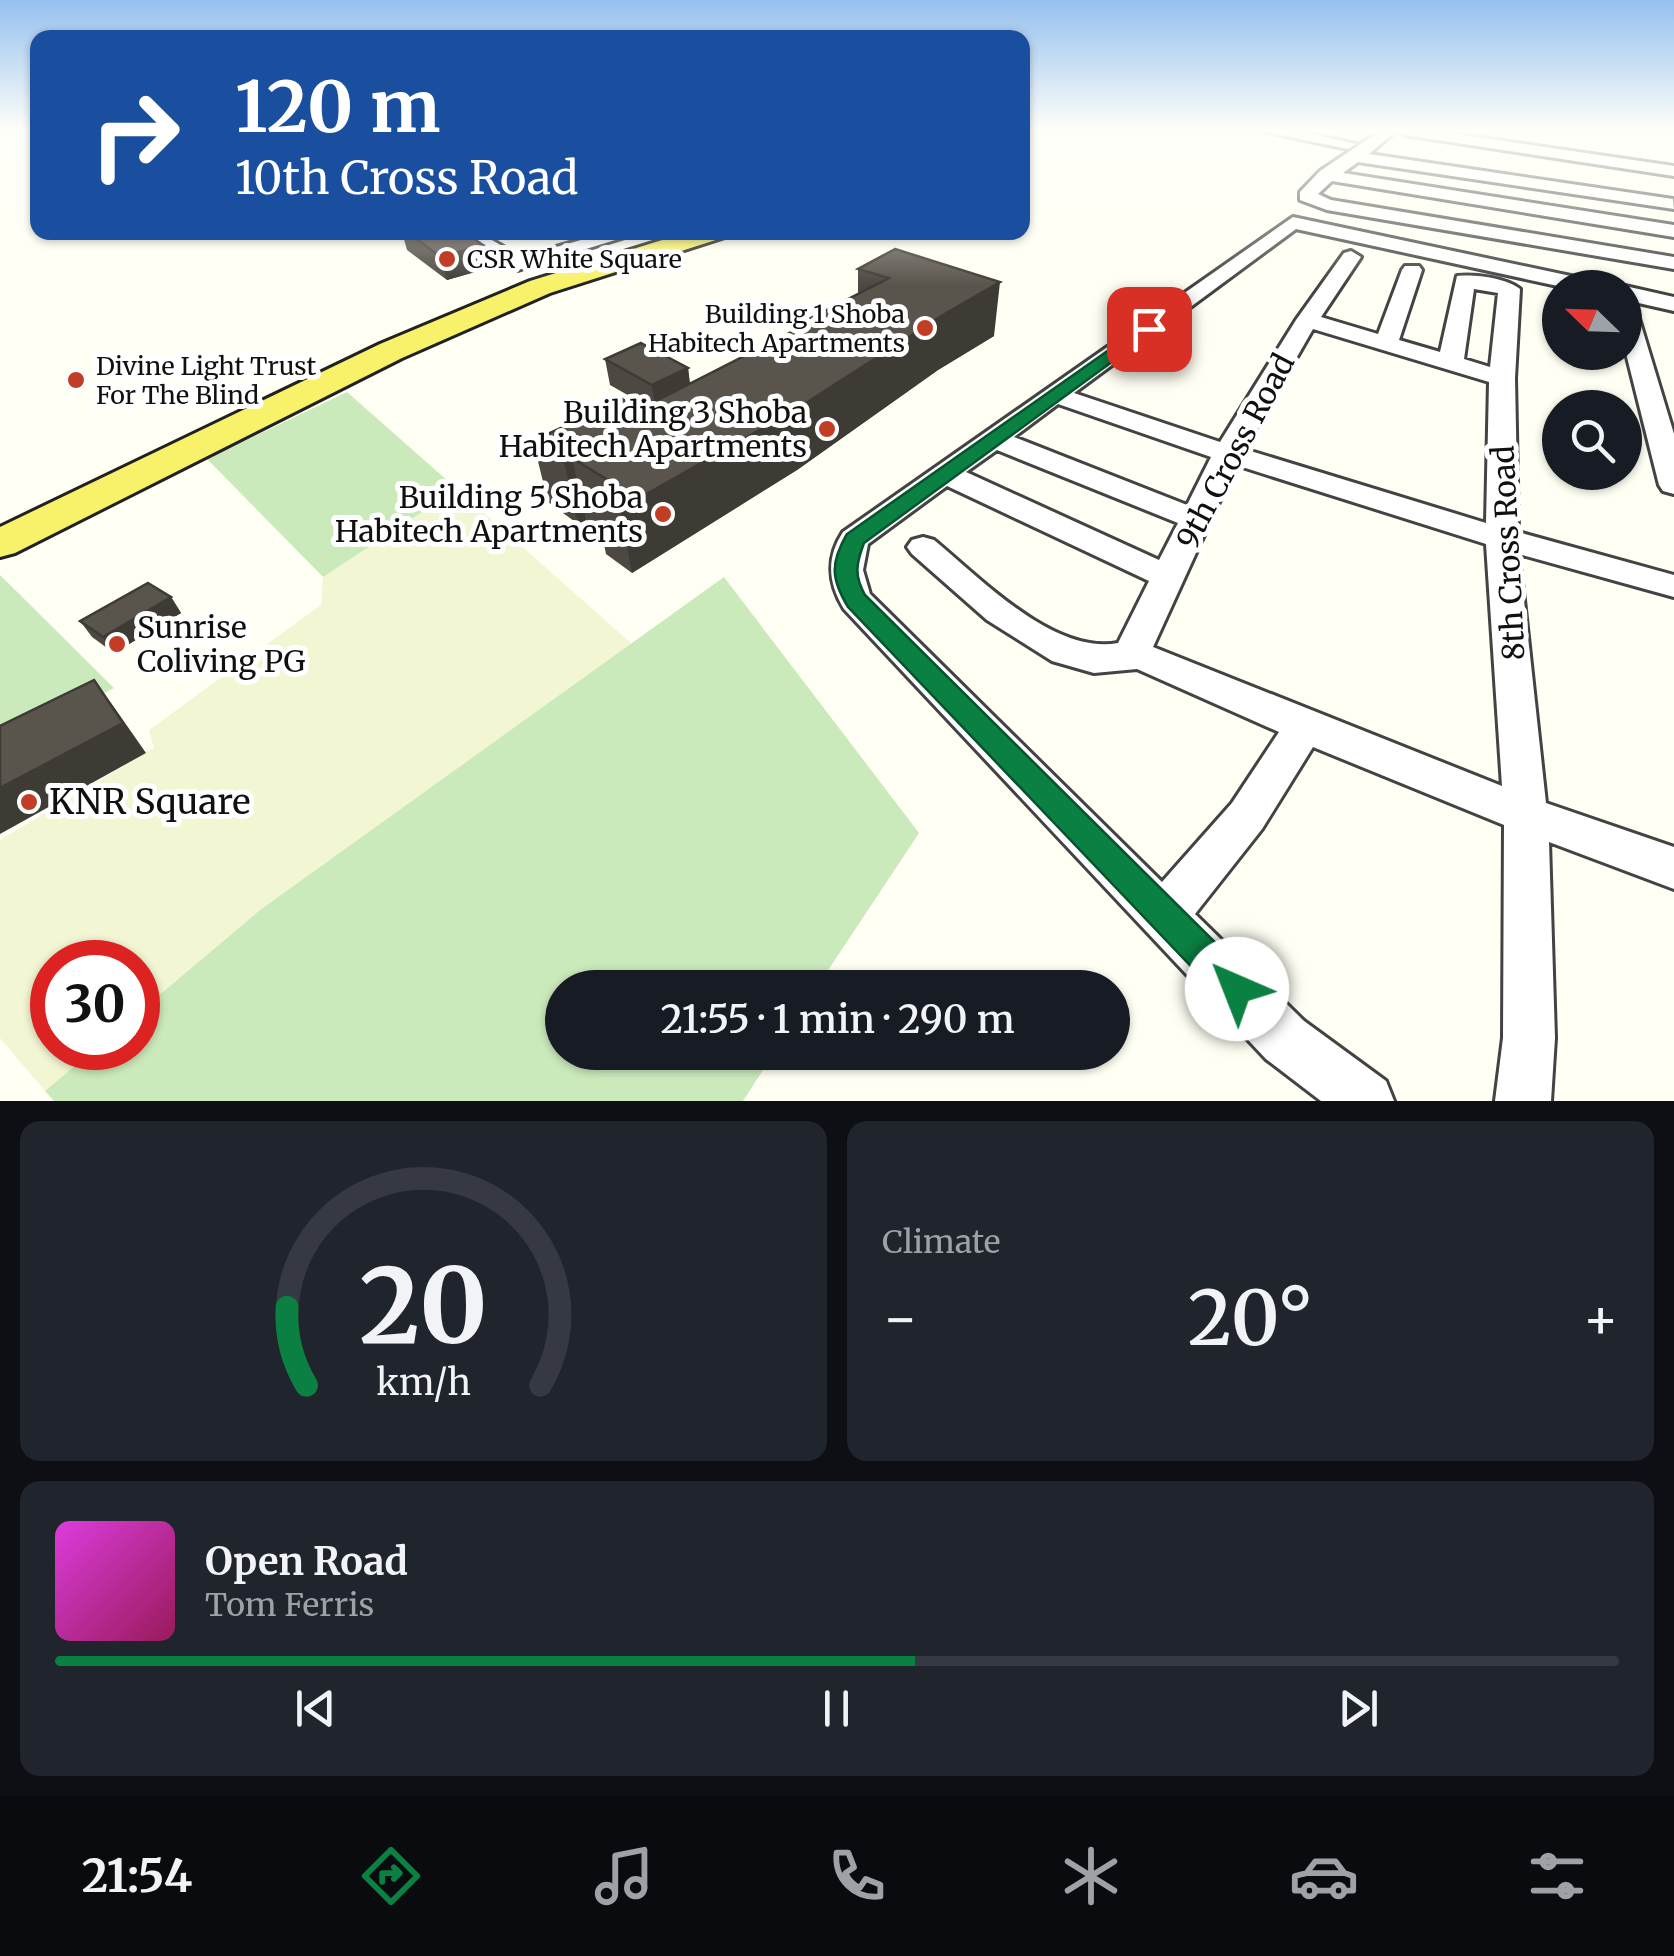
<!DOCTYPE html>
<html lang="en">
<head>
<meta charset="utf-8">
<style>
  :root { --surface:#171b24; --page:#20242c; --text:#f1f3f6; --muted:#9ea1a6; --line:#363941; --accent:#0b8043 }
  body { margin:0; font-family:Merriweather,serif; background:var(--page); color:var(--text); height:100vh; display:flex; flex-direction:column; font-size:38px; white-space:nowrap }
  * { box-sizing:border-box; margin:0 }
  p { font-size:32px; color:var(--muted) }
  .icon { flex:none; width:55px; height:55px; fill:none; stroke:currentColor; stroke-width:2; stroke-linecap:round; stroke-linejoin:round }
  .map { position:relative; height:1101px; overflow:hidden }
  .details { display:flex; flex-direction:column; gap:20px; padding:20px; background:#0d0f14; flex:1 }
  .details>* { flex:none }
  .top-card { position:absolute; left:30px; top:30px; width:1000px; height:210px; border-radius:20px; box-shadow:0 2px 8px #0004; background:#1a4fa0; color:#fff; overflow:hidden }
  .needle { width:65px; rotate:293deg }
  .fabs { position:absolute; left:1542px; top:270px; display:grid; gap:20px }
  .fabs a { display:grid; place-items:center; width:100px; height:100px; border-radius:50%; background:var(--surface); box-shadow:0 2px 8px #0004; font-size:50px }
  .speed { position:absolute; left:30px; top:940px; display:flex; gap:20px; font-size:50px; font-weight:700; text-align:center }
  .speed>* { display:grid; place-content:center; width:130px; height:130px; border-radius:50%; background:var(--surface); box-shadow:0 2px 8px #0004; line-height:1 }
  .speed .limit { border:15px solid #d22; background:#fff; color:#111 }
  .pin { position:absolute; display:grid; place-items:center; width:85px; height:85px; color:#fff; margin:-42px; border-radius:20px; box-shadow:0 5px 15px #0006 }
  .me { position:absolute; width:110px; margin:-55px; rotate:316deg; stroke-linejoin:round; filter:drop-shadow(0 0 8px #0008) }
  .turn { display:flex; align-items:center; gap:35px; height:210px; padding:0 40px; font-size:45px }
  .turn .icon { width:130px; height:130px; stroke-width:2.5 }
  .turn b { display:block; font-size:70px; line-height:85px }
  .big { font-size:75px; font-weight:600; line-height:1.1 }
  .details .card { flex:1; display:flex; flex-direction:column; justify-content:center; gap:15px; min-width:0; padding:0 35px; border-radius:20px; background:var(--page) }
  .details .dial { align-items:center; gap:0 }
  .dial svg { height:260px; overflow:visible; fill:none; stroke:var(--line); stroke-width:7; stroke-linecap:round; text-anchor:middle }
  .dial text { fill:var(--text); stroke:none }
  .song { display:flex; align-items:center; gap:30px }
  .cover { width:120px; height:120px; border-radius:15px; background:linear-gradient(135deg,hsl(300 70% 55%),hsl(330 70% 35%)) }
  .played { height:10px; border-radius:5px; background:linear-gradient(90deg,var(--accent) 55%,var(--line) 55%) }
  .keys { display:flex; justify-content:space-around; direction:ltr }
  .heat { display:flex; justify-content:space-between; align-items:center; font-size:55px; direction:ltr }
  .details .tiles { flex:1; display:grid; gap:20px; grid-template-columns:1fr 1fr }
  .card:last-child { grid-column:span 2 }
  .trip { position:absolute; left:545px; top:970px; width:585px; height:100px; border-radius:50px; background:var(--surface); box-shadow:0 2px 8px #0004; font-weight:600; line-height:100px; text-align:center }
  .tabs { display:flex; height:160px; justify-content:space-around; align-items:center; background:#090b0e; color:var(--muted) }
  .tabs .icon { width:70px; height:70px }
  .tabs .current { color:var(--accent) }
  .tabs b { font-size:45px; color:var(--text) }
  .map>svg:first-child { display:block }
  .farmland { fill:#f2f6d3 }
  .green { fill:#cbeabc }
  .lines { fill:none; stroke-linecap:round; stroke-linejoin:round }
  .minor-casing { stroke:#434343; stroke-width:6 }
  .major-casing { stroke:#212121; stroke-width:6 }
  .minor { fill:#fff; fill-rule:evenodd }
  .major { fill:#f8f16a; fill-rule:evenodd }
  .wall { fill:#4d4841 }
  .shaded-wall { fill:#3e3b35 }
  .building { fill:#59544c; stroke:#3e3b35; stroke-width:2.5 }
  .route { fill:#0b8043; stroke:#07532c; stroke-width:2.5 }
  .poi-dot { fill:#c23d26; stroke:#fff; stroke-width:4 }
  .labels { text-anchor:middle; dominant-baseline:central; stroke-width:10; stroke-linejoin:round; paint-order:stroke }
  .far-poi-label { font-size:25px; fill:#101010; stroke:#fff; text-anchor:start }
  .poi-label { font-size:30px; fill:#101010; stroke:#fff; text-anchor:end }
  .street-label { font-size:30px; fill:#101010; stroke:#fff }
  .near-poi-label { font-size:35px; fill:#101010; stroke:#fff; text-anchor:start }
</style>
</head>
<body>
<div class="map">
<svg width="1674" height="1101" viewBox="0 0 1674 1101">
  <rect width="100%" height="100%" fill="#fffff3"/>
  <path class="farmland" d="M457,489l175,155 -372,266 -122,103v-51h-86v86h44l-51,43 -45,-53v-198l154,-92 -5,-18 172,-125 2,-28z"/>
  <g class="green">
    <path d="M347,392l110,97 -134,88 -116,-118z"/>
    <path d="M0,575l114,113 -114,59z"/>
    <path d="M724,577l195,256 -102,154 -255,1v64l212,1 -31,48h-689l-9,-10 51,-43h42v-35l122,-103z"/>
  </g>
  <g class="lines">
    <defs>
      <g id="minor">
        <path d="M1262,131h35l59,13 -8,5z"/>
        <path d="M1380,131h16l-27,23 304,45 1,10 -316,-47 -15,11 331,52v12l-342,-56 -14,13 13,6 343,57v12l-347,-59 -27,-10v-8l20,-21z"/>
        <path d="M1398,131h38l238,35v10l-269,-41z"/>
        <path d="M1293,217l306,65 10,6h-42l-271,-59 -222,164 146,49 76,-122 48,-67 7,-2 10,6 -40,60 57,17 24,-64 3,-4h14l3,4 -23,70 41,12 17,-76c18,-2 49,2 63,13l-5,89 3,154 156,43v22l-155,-43 27,249 128,44v42l-125,-47 6,196 -4,63h-56l8,-63 1,-213 -191,-78 -51,82 -67,85 109,107 82,60 8,20h-73l-55,-42 -422,-450c-16,-26 -18,-51 -1,-77zM1474,289l24,4 -8,74 -26,-8zM1313,329l176,53 -3,141 -242,-74zM1058,404l153,53 -24,48 -173,-68zM997,450l181,73 -19,37 -193,-88zM1236,465l250,79 16,242 -349,-139zM947,486l202,95 -31,62c-64,12 -137,-64 -184,-103l-11,-3 -11,3 -5,7 5,7 75,66 65,41 42,12 43,-4 142,63 -47,71 -70,79 -292,-288 -7,-24 5,-26z"/>
        <path d="M454,232h24l43,25 88,-25h32l-123,38z"/>
        <path d="M1625,286l49,11v14l-40,-9 40,132v60l-11,-3 -4,-6 -34,-136v-61h-4z"/>
      </g>
      <path id="major" d="M688,232h40l-3,5 -175,56 -148,65 -387,195 -15,4v-30l380,-183 150,-63z"/>
    </defs>
    <use href="#minor" class="minor-casing"/>
    <use href="#major" class="major-casing"/>
    <use href="#minor" class="minor"/>
    <use href="#major" class="major"/>
  </g>
  <g class="wall">
    <path d="M402,232h62l25,36 -42,12 -40,-30z"/>
    <path d="M895,249l99,87 -56,34 -141,100 -165,103 -26,-19 -5,-24 -15,-10 -8,4 -30,-22 -15,-61 107,-32 7,-3 -37,-21 -5,-26 83,9 2,16 121,-62v-4l47,-24v-25z"/>
    <path d="M171,597l10,16 -67,40 -22,-16 -12,-16z"/>
  </g>
  <g class="shaded-wall">
    <path d="M483,245l6,23 -42,12 -6,-23z"/>
    <path d="M1000,282l-6,54 -56,34 -141,100 -165,103 -12,-64 323,-194z"/>
    <path d="M688,368l3,26 -35,17 -4,-26z"/>
    <path d="M572,458l14,62 -8,4 -14,-62z"/>
    <path d="M171,597l10,16 -67,40 -11,-16z"/>
    <path d="M94,680l22,30 30,43 -146,81v-46z"/>
  </g>
  <g class="building">
    <path d="M407,232h57l19,13 -42,12z"/>
    <path d="M895,249l105,33 -57,33 -148,95 -175,99 -27,-18 18,-9 -39,-24 -8,4 -31,-21 89,-42 18,10 175,-89 -4,-2 78,-40 -31,-9z"/>
    <path d="M641,343l47,25 -36,17 -47,-26z"/>
    <path d="M148,583l23,14 -68,40 -23,-16z"/>
    <path d="M94,680l29,43 -123,65v-62z"/>
  </g>
  <linearGradient id="sky" x2="0" y2="1"><stop stop-color="#95c0ee"/><stop offset="0.46" stop-color="#fffffa"/><stop offset="1" stop-color="#fffffa" stop-opacity="0"/></linearGradient>
  <rect width="1674" height="285" fill="url(#sky)"/>
  <path class="route" d="M1143,326l14,3 -293,214c-8,21 -10,32 1,52l385,382 5,12 -5,13 -13,5 -12,-5 -377,-395c-17,-28 -18,-44 -1,-73z"/>
  <g class="poi-dot">
    <circle cx="447" cy="259" r="10"/>
    <circle cx="925" cy="328" r="10"/>
    <circle cx="76" cy="380" r="10"/>
    <circle cx="827" cy="429" r="10"/>
    <circle cx="663" cy="514" r="10"/>
    <circle cx="117" cy="644" r="10"/>
    <circle cx="29" cy="802" r="10"/>
  </g>
  <g class="labels">
    <g class="far-poi-label">
      <text x="467" y="259">CSR White Square</text>
      <text x="905" y="314" text-anchor="end">Building 1 Shoba<tspan x="905" dy="29">Habitech Apartments</tspan></text>
      <text x="96" y="366">Divine Light Trust<tspan x="96" dy="29">For The Blind</tspan></text>
    </g>
    <g class="poi-label">
      <text x="807" y="412">Building 3 Shoba<tspan x="807" dy="34">Habitech Apartments</tspan></text>
      <text x="643" y="497">Building 5 Shoba<tspan x="643" dy="34">Habitech Apartments</tspan></text>
      <text x="137" y="627" text-anchor="start">Sunrise<tspan x="137" dy="34">Coliving PG</tspan></text>
    </g>
    <g class="street-label">
      <text transform="translate(1235 451) rotate(-62)">9th Cross Road</text>
      <text transform="translate(1508 553) rotate(-93)">8th Cross Road</text>
    </g>
    <g class="near-poi-label">
      <text x="49" y="802">KNR Square</text>
    </g>
  </g>
</svg>
<div class="fabs">
<a><svg class="needle" viewBox="-14 -14 28 28"><path d="M0-13l5 13h-10z" fill="#e53935"/><path d="M0 13l5-13h-10z" fill="#9ea1a6"/></svg></a>
<a><svg class="icon" aria-label="search" viewBox="0 0 24 24"><circle cx="10" cy="10" r="6"/><path d="M15 15l6 6"/></svg></a>
</div>
<div class="speed"><div class="limit">30</div></div>
<div class="pin" style="left:1149px;top:329px;background:#d93025"><svg class="icon" aria-label="arrive" viewBox="0 0 24 24"><path d="M6 21V4h12l-3 4 3 4H6"/></svg></div>
<svg class="me" style="left:1237px;top:989px" viewBox="-20 -20 40 40"><circle r="19" fill="#fff"/><path d="M0-13L10 11 0 6-10 11z" fill="#0b8043"/></svg>
<div class="trip">21:55 · 1 min · 290 m</div>
<div class="top-card">
<div class="turn"><svg class="icon" aria-label="right" viewBox="0 0 24 24"><path d="M7 20v-9h11M14 6l5 5-5 5"/></svg><div><b>120 m</b>10th Cross Road</div></div>
</div>
</div>
<section class="details">
<div class="tiles">
<div class="card dial"><svg viewBox="0 0 100 80">
<path d="M14 69A42 42 0 1 1 86 69"/>
<path d="M14 69A42 42 0 0 1 8 45" stroke="#0b8043"/>
<text x="50" y="56" font-size="32" font-weight="700">20</text>
<text x="50" y="72" font-size="11">km/h</text>
</svg></div>
<div class="card"><p>Climate</p>
<div class="heat"><a>−</a><b class="big">20°</b><a>+</a></div>
</div>
<div class="card">
<div class="song"><i class="cover"></i><div><b>Open Road</b><p>Tom Ferris</p></div></div>
<div class="played"></div>
<div class="keys"><svg class="icon" aria-label="previous" viewBox="0 0 24 24"><path d="M18 5L8 12l10 7zM5 5v14"/></svg><svg class="icon" aria-label="pause" viewBox="0 0 24 24"><path d="M8 5v14M16 5v14"/></svg><svg class="icon" aria-label="next" viewBox="0 0 24 24"><path d="M6 5l10 7-10 7zM19 5v14"/></svg></div>
</div>
</div>
</section>
<nav class="tabs">
<b>21:54</b>
<svg class="icon current" aria-label="directions" viewBox="0 0 24 24"><path d="M12 3l9 9-9 9-9-9zM9 14v-3h6M13 9l2 2-2 2"/></svg>
<svg class="icon" aria-label="music" viewBox="0 0 24 24"><path d="M9 18V5l10-2v13"/><circle cx="6" cy="18" r="3"/><circle cx="16" cy="16" r="3"/></svg>
<svg class="icon" aria-label="phone" viewBox="0 0 24 24"><path d="M5 4h4l2 5-3 2q2 4 5 5l2-3 5 2v4C11 20 4 13 5 4z"/></svg>
<svg class="icon" aria-label="climate" viewBox="0 0 24 24"><path d="M12 3v18M4 7l16 10M4 17L20 7"/></svg>
<svg class="icon" aria-label="car" viewBox="0 0 24 24"><path d="M5 17H2v-5l4-1 3-4h7l3 4 3 1v5h-3M9 17h6M6 11h13"/><circle cx="7" cy="17" r="2"/><circle cx="17" cy="17" r="2"/></svg>
<svg class="icon" aria-label="filters" viewBox="0 0 24 24"><path d="M4 7h16M4 17h16"/><circle cx="9" cy="7" r="2"/><circle cx="15" cy="17" r="2"/></svg>
</nav>
</body>
</html>
